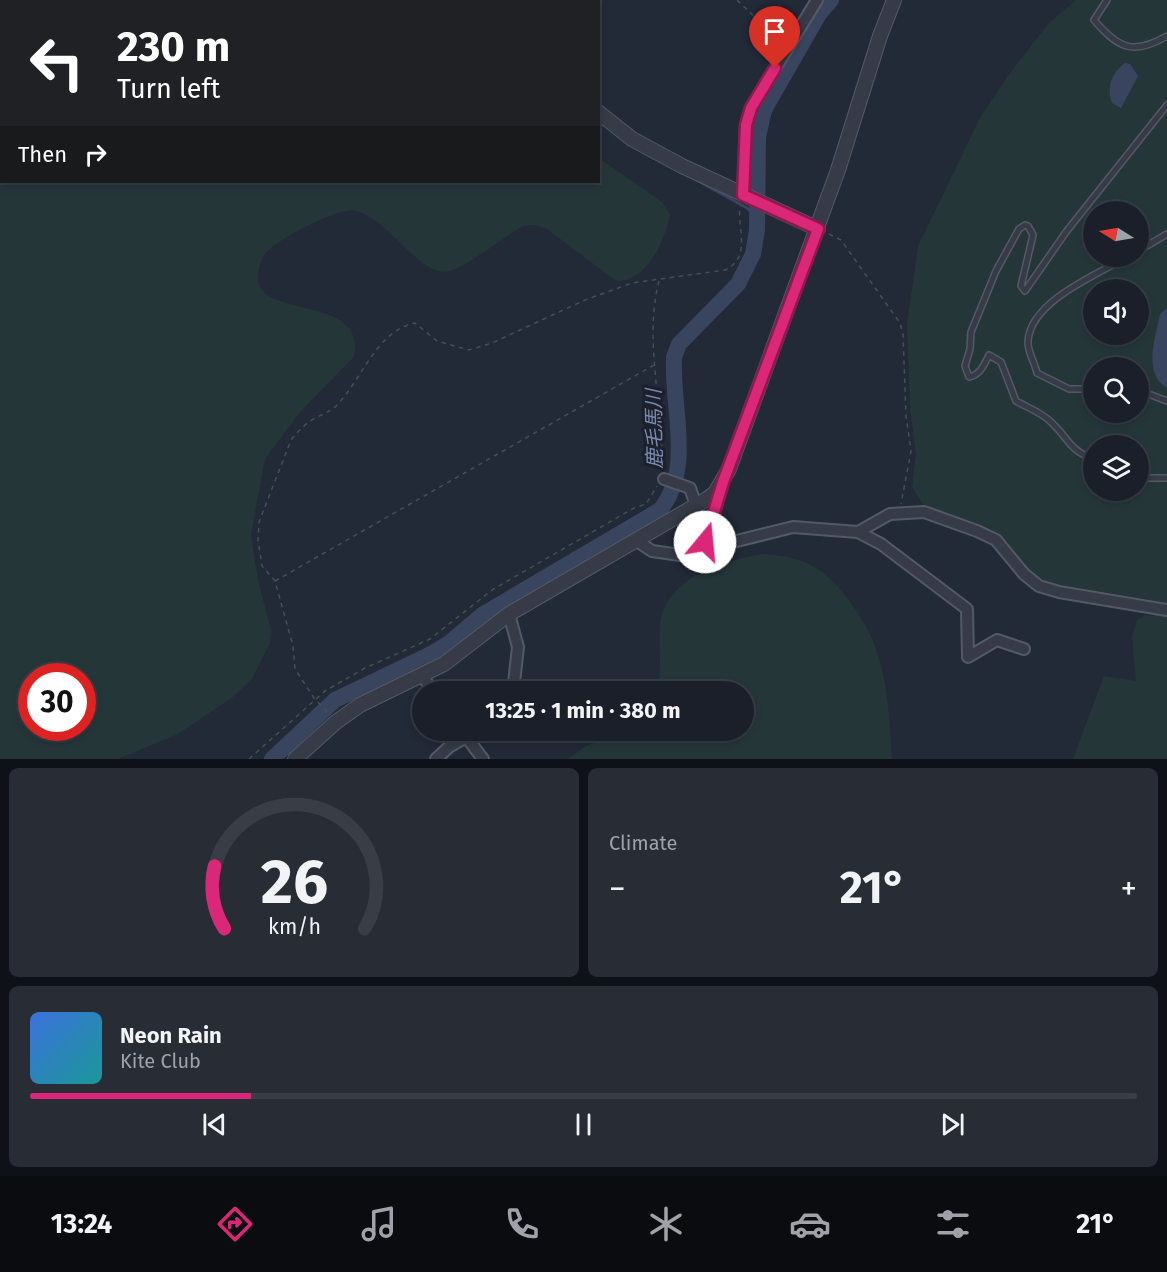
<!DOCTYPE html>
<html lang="en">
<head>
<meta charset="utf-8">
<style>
  :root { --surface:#1a1f29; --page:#272c35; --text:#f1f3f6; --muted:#9fa2a8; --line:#383d46; --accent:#db2777 }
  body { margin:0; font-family:"Fira Sans","Noto Sans JP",sans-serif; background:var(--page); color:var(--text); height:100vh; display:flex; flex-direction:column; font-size:22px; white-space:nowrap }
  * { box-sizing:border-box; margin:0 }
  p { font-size:20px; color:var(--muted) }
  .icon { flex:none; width:33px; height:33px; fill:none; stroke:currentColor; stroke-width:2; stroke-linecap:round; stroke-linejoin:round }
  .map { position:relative; height:759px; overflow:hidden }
  .details { display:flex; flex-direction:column; gap:9px; padding:9px; background:#0e1117; flex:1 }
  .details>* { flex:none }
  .banner { position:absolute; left:0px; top:0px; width:600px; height:183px; box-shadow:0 3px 9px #0003,0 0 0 2px var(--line); background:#202124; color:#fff; overflow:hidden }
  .needle { width:39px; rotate:281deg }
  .buttons { position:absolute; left:1083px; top:201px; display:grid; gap:12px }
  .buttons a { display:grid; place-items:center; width:66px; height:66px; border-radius:50%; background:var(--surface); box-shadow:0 3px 9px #0003,0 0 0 2px var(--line); font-size:30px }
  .speed { position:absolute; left:18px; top:663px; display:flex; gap:12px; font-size:30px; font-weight:700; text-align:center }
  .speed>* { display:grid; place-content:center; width:78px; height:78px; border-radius:50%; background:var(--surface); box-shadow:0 3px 9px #0003,0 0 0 2px var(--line); line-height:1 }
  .speed .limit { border:9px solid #d22; background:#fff; color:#111 }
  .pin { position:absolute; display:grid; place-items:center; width:51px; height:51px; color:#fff; margin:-62px -26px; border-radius:50% 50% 50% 0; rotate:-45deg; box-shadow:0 0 6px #0007 }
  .pin .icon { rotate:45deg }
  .me { position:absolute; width:66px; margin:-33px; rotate:17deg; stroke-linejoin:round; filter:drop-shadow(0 0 4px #0008) }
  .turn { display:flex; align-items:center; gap:21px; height:126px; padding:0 18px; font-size:27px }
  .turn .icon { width:78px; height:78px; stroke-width:2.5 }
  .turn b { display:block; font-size:42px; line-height:51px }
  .then { display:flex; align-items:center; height:57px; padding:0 18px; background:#0003; gap:12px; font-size:22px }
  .big { font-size:45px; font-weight:700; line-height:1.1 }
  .details .card { flex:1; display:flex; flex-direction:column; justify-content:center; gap:9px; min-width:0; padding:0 21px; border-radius:9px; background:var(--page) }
  .details .dial { align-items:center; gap:0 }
  .dial svg { height:156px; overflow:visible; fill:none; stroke:var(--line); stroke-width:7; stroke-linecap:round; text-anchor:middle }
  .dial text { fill:var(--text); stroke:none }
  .song { display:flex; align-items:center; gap:18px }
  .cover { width:72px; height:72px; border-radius:9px; background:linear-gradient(135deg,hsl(220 70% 55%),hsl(180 70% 35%)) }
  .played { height:6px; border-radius:3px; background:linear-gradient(90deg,var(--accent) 20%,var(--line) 20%) }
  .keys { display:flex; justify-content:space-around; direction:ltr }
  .heat { display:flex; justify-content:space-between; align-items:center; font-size:33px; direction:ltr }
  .details .tiles { flex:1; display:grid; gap:9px; grid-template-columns:1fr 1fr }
  .card:last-child { grid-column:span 2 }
  .trip { position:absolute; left:412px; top:681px; width:342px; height:60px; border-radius:30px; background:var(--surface); box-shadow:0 3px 9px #0003,0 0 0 2px var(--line); font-weight:700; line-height:60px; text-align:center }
  .tabs { display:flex; height:96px; justify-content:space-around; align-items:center; background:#0a0c10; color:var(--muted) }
  .tabs .icon { width:42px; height:42px }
  .tabs .on { color:var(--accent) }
  .tabs b { font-size:27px; color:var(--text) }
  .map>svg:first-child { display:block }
  .green { fill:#253639; fill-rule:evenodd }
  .water { fill:#39455f }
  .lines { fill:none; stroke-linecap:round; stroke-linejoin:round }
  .stream { stroke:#39455f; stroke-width:3 }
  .river { stroke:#39455f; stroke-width:16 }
  .service-casing { stroke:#535965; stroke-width:8 }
  .minor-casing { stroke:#535965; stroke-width:14 }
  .tertiary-casing { stroke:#535965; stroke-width:16 }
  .path { stroke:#425155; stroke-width:1.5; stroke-dasharray:4.5 4.5; stroke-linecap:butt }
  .service { stroke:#363b47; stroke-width:5 }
  .minor { stroke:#363b47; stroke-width:10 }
  .tertiary { stroke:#363b47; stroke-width:14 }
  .route-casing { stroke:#8e194d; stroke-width:15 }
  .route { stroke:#db2777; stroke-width:10 }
  .labels { text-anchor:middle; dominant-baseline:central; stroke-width:6; stroke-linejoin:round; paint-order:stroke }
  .water-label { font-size:20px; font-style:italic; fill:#7a8aaa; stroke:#1b202c }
</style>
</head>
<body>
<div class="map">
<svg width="1167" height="759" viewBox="0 0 1167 759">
  <rect width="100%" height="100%" fill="#222937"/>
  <g class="green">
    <path d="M0,0h327l-325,2v180h596l1,-24 63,44 8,12c-5,27 -23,68 -54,67l-69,-52 -12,-4 -12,1c-16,9 -63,46 -78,46 -29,-1 -54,-50 -88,-61 -16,-6 -83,30 -93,44 -3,5 -6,16 -6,22 -2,43 110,16 96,80l-53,54 -36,48 -14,76 7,45 13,50 -1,13 -18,36 -19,18 -55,37 -60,25h-118zM32,676h50v52h-50z"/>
    <path d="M1076,0h91v759h-94l31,-83 32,5 -4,-44 5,-17 8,-5 9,1 -3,-16 -101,-17 -21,-12 -34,-38 -30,-14 -40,-12 -13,-20 4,-33 -6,-45 -3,-85 11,-78 62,-128 30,-45 39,-50zM1094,212h44v44h-44zM1094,290h44v44h-44zM1094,368h44v44h-44zM1094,446h44v44h-44z"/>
    <path d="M763,554c18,1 37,4 53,14 23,13 52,56 60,81 12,34 14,74 16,110h-324l18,-13 41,-15 117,-1v-38l-87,-1c6,-22 1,-42 3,-65 4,-48 62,-65 103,-72z"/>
  </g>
  <g class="water">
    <path d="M1125,63l5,1 8,12 -17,32 -9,-5c-6,-16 0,-30 13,-40z"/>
    <path d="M1167,308v80c-25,-16 -11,-51 -7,-74z"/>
  </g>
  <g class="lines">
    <g class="stream">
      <path d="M403,0l3,2"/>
      <path d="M693,178l54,30 8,8"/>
    </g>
    <path class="river" d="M272,759l63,-59 94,-45 20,-12 33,-28 178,-105c34,-41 11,-104 14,-153l5,-13 59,-60 15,-30 4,-24 1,-93 6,-27 55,-96 12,-14"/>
    <defs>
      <g id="service">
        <path d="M1107,0l-13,20c24,28 39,36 73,16"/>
        <path d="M1138,251l29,-17"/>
        <path d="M1094,389h-25l-32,-16c-2,-10 -10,-22 -9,-32 3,-41 71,-67 101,-85"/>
        <path d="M1138,390l29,11"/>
        <path d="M1094,460c-28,-13 -23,-19 -42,-37 -9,-10 -24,-15 -36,-22l-15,-39 -12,-7c-5,10 -9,20 -20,22l-4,-11 5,-17 1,-17 25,-61 23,-42 6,-4 3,1 5,9 -12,51 4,5 41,-59 101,-127"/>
        <path d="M1138,478h29"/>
      </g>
      <g id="minor">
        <path d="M743,195l3,-70 5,-17 66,-108"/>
        <path d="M664,479l26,9 6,17"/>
        <path d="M858,532l32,-18 34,-2 53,19 19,9 28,34 15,12 20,6 108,18"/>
        <path d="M637,541l15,10 28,4 113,-28 65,5 23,12 86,65 1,48 29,-17 27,9"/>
        <path d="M704,549l17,-61"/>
        <path d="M509,614l9,33 -5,45"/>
        <path d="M422,675l11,17"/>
        <path d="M461,730l22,29"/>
        <path d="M436,759l13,-12 29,-17"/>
      </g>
      <g id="tertiary">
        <path d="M429,0l3,2"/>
        <path d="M598,112l34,27 50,27 136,63"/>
        <path d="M295,759l41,-37 24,-17 84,-41 65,-50 198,-115 8,-6 14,-24 109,-299 42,-134 14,-36"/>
      </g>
    </defs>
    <use href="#service" class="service-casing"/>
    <use href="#minor" class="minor-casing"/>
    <use href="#tertiary" class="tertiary-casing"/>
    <g class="path">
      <path d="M737,0l43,41"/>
      <path d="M829,234l12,6 59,83 3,11 3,82 5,35 -10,53"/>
      <path d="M659,281c-16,62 6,126 1,189"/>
      <path d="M275,581l379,-216"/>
      <path d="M327,712l-13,-14 -19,-29 -2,-23 -18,-65 -13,-15 -4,-26 1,-18 32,-82c7,-9 15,-17 24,-22 8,-4 15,-6 21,-12 26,-26 40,-75 79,-83l22,18 32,9 23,-7 93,-43 47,-17 93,-13c27,-13 12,-41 15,-64"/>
      <path d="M249,759l76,-68 40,-23 65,-29 62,-49 142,-82 12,-4 11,-18"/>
    </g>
    <use href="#service" class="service"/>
    <use href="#minor" class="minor"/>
    <use href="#tertiary" class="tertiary"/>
  </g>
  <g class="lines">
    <defs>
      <path id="route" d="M705,542l18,-60 95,-253 -75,-34 3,-70 5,-17 24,-40"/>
    </defs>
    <use href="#route" class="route-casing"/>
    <use href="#route" class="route"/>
  </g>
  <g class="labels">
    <g class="water-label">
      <text transform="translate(654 429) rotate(-91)">鹿毛馬川</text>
    </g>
  </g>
</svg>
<div class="buttons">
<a><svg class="needle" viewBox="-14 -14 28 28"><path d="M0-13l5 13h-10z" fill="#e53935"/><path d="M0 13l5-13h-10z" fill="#9fa2a8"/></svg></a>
<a><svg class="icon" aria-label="sound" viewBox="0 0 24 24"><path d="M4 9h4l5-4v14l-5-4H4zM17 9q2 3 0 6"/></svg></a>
<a><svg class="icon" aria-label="search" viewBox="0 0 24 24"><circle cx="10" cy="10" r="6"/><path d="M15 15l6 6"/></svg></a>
<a><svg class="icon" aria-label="layers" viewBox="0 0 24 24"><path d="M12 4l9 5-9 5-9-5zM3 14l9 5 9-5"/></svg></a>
</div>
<div class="speed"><div class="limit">30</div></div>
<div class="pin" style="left:775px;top:68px;background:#d93025"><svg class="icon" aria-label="arrive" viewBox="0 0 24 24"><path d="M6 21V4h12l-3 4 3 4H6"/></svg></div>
<svg class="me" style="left:705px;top:542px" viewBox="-20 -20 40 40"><circle r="19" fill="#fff"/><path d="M0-13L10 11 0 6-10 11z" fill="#db2777"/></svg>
<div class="trip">13:25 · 1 min · 380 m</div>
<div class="banner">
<div class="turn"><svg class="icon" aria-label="left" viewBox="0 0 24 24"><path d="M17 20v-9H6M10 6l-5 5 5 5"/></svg><div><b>230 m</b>Turn left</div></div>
<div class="then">Then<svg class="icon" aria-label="right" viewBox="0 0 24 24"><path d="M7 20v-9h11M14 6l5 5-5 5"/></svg></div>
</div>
</div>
<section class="details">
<div class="tiles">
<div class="card dial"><svg viewBox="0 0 100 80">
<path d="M14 69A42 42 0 1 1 86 69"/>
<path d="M14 69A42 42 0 0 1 9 37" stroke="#db2777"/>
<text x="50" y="56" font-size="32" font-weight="700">26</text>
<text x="50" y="72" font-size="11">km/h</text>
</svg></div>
<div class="card"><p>Climate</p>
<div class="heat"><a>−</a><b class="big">21°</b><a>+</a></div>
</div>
<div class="card">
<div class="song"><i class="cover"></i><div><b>Neon Rain</b><p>Kite Club</p></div></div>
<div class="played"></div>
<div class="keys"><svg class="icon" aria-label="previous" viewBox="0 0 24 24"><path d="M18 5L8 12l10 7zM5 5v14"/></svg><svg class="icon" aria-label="pause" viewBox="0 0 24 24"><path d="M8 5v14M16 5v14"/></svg><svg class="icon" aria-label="next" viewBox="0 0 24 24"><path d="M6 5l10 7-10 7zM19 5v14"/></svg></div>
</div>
</div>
</section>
<nav class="tabs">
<b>13:24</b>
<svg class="icon on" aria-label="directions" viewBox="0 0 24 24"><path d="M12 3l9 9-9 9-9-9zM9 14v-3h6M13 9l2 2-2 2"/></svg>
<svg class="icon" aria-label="music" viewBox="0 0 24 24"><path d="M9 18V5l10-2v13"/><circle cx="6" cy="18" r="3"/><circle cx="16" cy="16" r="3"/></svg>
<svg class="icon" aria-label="phone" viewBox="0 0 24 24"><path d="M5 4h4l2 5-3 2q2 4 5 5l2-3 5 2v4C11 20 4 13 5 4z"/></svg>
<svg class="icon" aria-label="climate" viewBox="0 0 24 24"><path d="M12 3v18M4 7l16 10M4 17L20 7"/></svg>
<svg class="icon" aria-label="car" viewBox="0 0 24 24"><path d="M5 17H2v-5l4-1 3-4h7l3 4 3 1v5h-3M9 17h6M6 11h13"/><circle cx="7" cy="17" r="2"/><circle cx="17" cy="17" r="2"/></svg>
<svg class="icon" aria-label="filters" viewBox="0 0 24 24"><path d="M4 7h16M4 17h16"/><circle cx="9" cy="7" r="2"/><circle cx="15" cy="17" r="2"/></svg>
<b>21°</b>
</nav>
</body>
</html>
